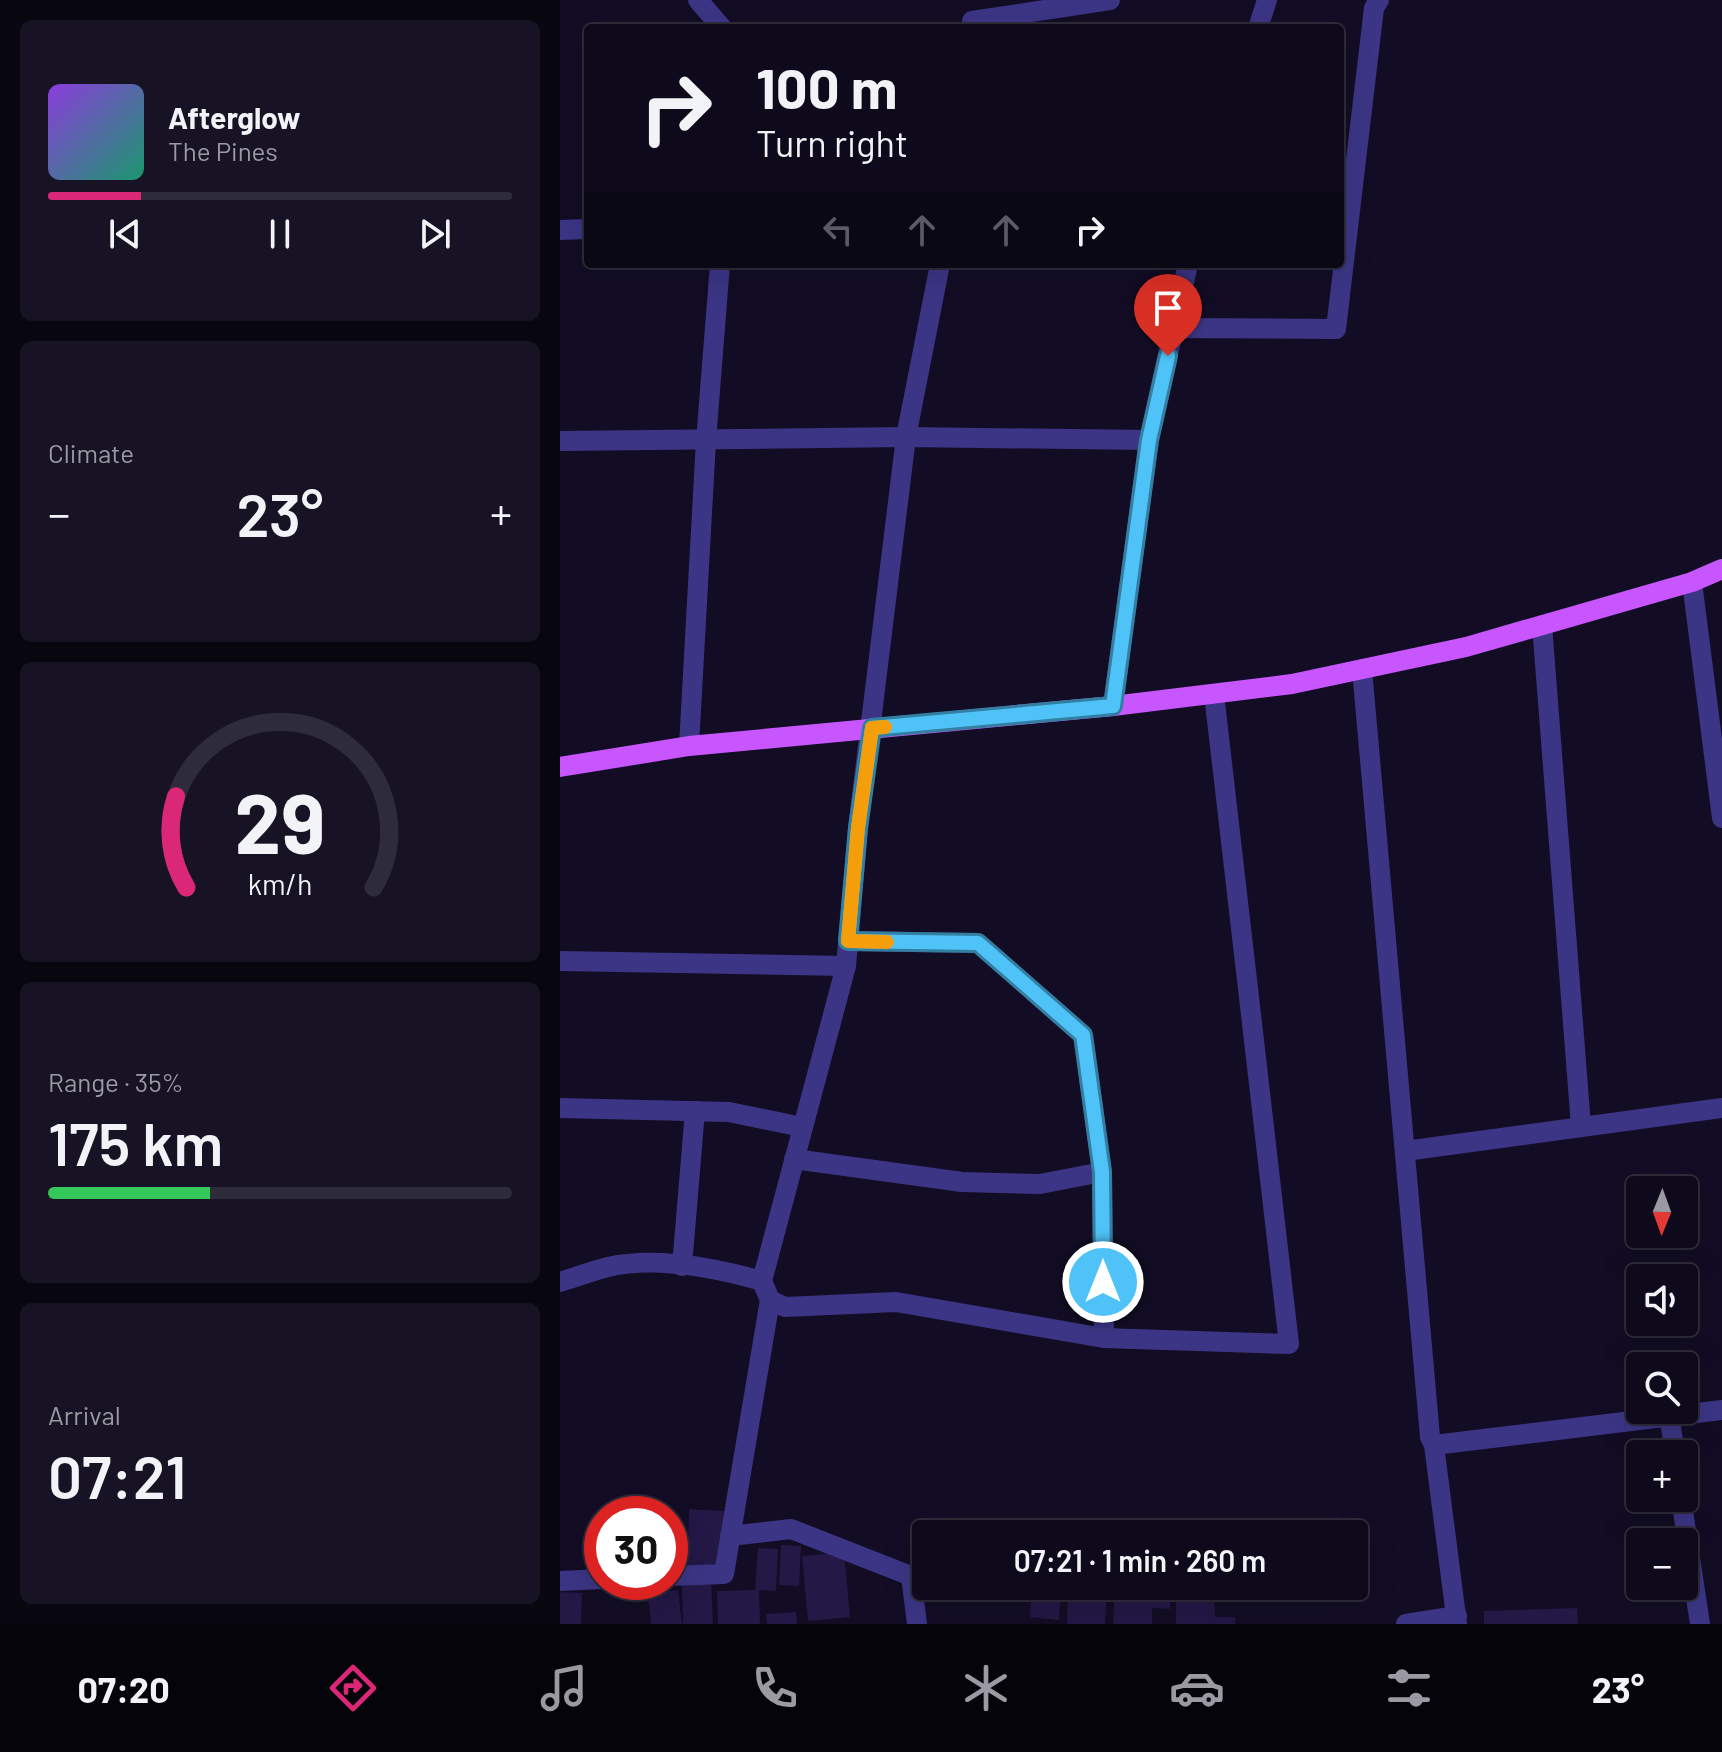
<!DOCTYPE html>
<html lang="en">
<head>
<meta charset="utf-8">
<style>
  :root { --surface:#0e0a1b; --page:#171324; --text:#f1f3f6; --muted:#9b9aa3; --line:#2e2b3a; --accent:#db2777 }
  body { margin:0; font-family:Barlow,sans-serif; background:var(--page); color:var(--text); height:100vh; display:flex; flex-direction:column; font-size:30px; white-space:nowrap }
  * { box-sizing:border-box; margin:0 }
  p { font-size:26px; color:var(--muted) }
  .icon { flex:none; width:44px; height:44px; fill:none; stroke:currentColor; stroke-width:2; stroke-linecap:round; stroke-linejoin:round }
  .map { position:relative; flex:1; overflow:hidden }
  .side { display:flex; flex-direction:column; gap:20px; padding:20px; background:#08060f; width:560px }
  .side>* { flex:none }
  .guide { position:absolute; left:24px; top:24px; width:760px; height:244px; border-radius:8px; box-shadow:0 8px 32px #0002,0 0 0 2px var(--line); background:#0e0a1b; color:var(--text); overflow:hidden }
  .needle { width:52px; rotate:181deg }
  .fabs { position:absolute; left:1066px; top:1176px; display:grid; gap:16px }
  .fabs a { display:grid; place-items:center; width:72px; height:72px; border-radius:8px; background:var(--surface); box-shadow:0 8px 32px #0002,0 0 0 2px var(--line); font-size:40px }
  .speed { position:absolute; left:24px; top:1496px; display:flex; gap:16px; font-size:40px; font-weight:700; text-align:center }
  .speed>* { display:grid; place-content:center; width:104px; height:104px; border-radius:50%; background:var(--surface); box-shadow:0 8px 32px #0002,0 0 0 2px var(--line); line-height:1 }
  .speed .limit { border:12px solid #d22; background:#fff; color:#111 }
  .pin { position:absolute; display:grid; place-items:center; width:68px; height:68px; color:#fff; margin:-82px -34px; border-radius:50% 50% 50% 0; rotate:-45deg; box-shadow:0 0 8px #0007 }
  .pin .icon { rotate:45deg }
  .me { position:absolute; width:88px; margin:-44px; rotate:0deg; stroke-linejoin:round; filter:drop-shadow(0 0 6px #0008) }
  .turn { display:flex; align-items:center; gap:28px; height:168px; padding:0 40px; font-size:36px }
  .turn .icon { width:104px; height:104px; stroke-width:2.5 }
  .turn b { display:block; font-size:56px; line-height:68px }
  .lanes { display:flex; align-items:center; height:76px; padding:0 40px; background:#0003; justify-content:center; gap:40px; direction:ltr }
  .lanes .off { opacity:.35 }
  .big { font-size:60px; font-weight:600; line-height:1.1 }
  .side .card { flex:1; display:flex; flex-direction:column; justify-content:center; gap:12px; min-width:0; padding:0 28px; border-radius:12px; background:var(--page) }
  .side .dial { align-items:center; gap:0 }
  .dial svg { height:208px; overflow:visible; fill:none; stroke:var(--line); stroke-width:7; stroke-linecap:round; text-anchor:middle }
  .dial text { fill:var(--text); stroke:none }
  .song { display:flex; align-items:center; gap:24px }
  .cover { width:96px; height:96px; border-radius:12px; background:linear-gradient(135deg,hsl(270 70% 55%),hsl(160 70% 35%)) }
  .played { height:8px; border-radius:4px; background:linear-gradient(90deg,var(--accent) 20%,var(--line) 20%) }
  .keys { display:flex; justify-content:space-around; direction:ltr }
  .heat { display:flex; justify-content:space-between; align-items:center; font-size:44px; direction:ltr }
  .charge { height:12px; border-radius:6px; background:linear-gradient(90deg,#34c759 35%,var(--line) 0) }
  .trip { position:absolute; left:352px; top:1520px; width:456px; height:80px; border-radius:8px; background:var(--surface); box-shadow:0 8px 32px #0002,0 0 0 2px var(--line); font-weight:600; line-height:80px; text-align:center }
  .tabs { display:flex; height:128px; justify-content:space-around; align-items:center; background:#06040b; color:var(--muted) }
  .tabs .icon { width:56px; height:56px }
  .tabs .active { color:var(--accent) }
  .tabs b { font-size:36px; color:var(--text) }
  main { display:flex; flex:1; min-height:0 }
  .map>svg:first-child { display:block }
  .building { fill:#231846 }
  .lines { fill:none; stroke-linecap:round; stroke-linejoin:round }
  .street { stroke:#3c3585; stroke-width:20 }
  .primary { stroke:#c756ff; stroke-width:20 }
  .route-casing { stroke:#337fa1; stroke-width:20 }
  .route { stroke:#4fc3f7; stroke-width:14 }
  .slow { stroke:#f59e0b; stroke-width:14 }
</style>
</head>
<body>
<main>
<section class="side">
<div class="card">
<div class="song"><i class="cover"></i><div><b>Afterglow</b><p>The Pines</p></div></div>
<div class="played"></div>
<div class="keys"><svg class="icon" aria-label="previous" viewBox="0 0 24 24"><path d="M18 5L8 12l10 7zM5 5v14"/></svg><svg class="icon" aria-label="pause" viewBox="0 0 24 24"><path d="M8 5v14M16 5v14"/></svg><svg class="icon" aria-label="next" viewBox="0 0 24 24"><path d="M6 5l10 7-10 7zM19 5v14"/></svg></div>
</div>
<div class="card"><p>Climate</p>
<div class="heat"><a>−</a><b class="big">23°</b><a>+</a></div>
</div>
<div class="card dial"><svg viewBox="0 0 100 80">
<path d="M14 69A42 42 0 1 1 86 69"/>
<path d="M14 69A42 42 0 0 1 10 34" stroke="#db2777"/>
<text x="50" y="56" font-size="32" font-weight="700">29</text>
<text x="50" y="72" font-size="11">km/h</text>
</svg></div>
<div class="card"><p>Range · 35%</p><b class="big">175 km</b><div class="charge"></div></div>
<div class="card"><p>Arrival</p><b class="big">07:21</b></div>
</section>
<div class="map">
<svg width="1162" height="1624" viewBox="0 0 1162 1624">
  <rect width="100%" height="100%" fill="#120d24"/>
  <g class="building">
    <path d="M129,1509l35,2 -2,57 -34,-1z"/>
    <path d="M780,1517l2,17h-52l-2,-10z"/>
    <path d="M221,1545l20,1 -2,40 -20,-1z"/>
    <path d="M198,1548l20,1 -2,42 -17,-1 1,34h-42l-1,-33 38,-1z"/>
    <path d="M284,1552l6,65 -42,4 -6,-65z"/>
    <path d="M151,1583l2,41h-30l-1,-40z"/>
    <path d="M472,1586h29l-2,34 -29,-3z"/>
    <path d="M508,1586h39l-2,38h-38z"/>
    <path d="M555,1586h56l-1,23 -18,-1v16h-39z"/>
    <path d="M654,1586l1,31h20v7h-59v-37z"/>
    <path d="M737,1586h52l2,9 -52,7z"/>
    <path d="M118,1590l4,34h-31l-3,-30z"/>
    <path d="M0,1592l22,1 -1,31h-21z"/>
    <path d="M1017,1608l1,16h-94v-13z"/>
    <path d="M236,1612l1,12h-30l-1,-10z"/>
  </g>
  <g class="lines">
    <g class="street">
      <path d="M138,0l24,28"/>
      <path d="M412,28v-7l138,-21"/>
      <path d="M698,28l9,-28"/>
      <path d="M0,230l28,-1"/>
      <path d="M614,328l162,1 38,-321 5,-8"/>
      <path d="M0,441l346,-4 243,3"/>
      <path d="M1132,582l30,236"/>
      <path d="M982,625l39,501"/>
      <path d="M802,669l68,768 4,8 23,179"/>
      <path d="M553,706l36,-266 39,-176"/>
      <path d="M129,746l17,-305 14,-177"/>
      <path d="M288,941l130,2 105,92 19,137 2,166"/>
      <path d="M0,961l286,5"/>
      <path d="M0,1108l169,4 73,15"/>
      <path d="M845,1151l317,-43"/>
      <path d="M234,1159l168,23 78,2 62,-12"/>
      <path d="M122,1266l13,-155"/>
      <path d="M202,1281l84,-315 12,-138 48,-391 34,-173"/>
      <path d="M0,1282c16,-5 32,-11 48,-15 47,-11 108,1 154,14l8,19 15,7 111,-5 208,36 185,6 -75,-650"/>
      <path d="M1109,1414l6,40"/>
      <path d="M874,1445l288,-35"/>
      <path d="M1121,1498l19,126"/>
      <path d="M170,1536l61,-7 120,47 6,48"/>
      <path d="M110,1576l54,-2 46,-274"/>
      <path d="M0,1581l42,-2"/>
      <path d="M846,1624l51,-8"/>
    </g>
    <path class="primary" d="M0,767l129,-21 424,-40 179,-22 174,-37 226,-65 30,-13"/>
  </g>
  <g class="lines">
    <defs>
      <path id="route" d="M543,1282l-1,-110 -19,-137 -105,-92 -130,-2 10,-113 14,-100 241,-22 36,-266 19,-84"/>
    </defs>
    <use href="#route" class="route-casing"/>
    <use href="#route" class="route"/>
    <path class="slow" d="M325,727l-13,1 -14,100 -10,113 39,1"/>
  </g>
</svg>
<div class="fabs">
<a><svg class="needle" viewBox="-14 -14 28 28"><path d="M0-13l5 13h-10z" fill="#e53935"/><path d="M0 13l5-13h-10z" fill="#9b9aa3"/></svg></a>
<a><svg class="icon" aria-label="sound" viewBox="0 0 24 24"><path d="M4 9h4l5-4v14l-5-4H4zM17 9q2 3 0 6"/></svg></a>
<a><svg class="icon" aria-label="search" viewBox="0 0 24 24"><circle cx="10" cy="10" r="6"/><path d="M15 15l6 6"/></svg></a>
<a>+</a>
<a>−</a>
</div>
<div class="speed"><div class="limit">30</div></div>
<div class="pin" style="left:608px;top:356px;background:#d93025"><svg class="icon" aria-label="arrive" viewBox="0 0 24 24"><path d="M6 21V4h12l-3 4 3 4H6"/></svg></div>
<svg class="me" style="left:543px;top:1282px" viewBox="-20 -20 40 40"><circle r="17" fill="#4fc3f7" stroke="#fff" stroke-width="3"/><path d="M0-11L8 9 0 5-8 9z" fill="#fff"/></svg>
<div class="trip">07:21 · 1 min · 260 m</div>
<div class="guide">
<div class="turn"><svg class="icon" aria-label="right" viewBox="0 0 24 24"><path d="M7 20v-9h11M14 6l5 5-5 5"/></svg><div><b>100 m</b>Turn right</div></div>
<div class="lanes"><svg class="icon off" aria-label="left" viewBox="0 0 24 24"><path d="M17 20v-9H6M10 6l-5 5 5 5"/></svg><svg class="icon off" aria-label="ahead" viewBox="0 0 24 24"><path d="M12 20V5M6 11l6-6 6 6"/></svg><svg class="icon off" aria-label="ahead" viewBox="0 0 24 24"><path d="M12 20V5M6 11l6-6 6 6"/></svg><svg class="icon" aria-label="right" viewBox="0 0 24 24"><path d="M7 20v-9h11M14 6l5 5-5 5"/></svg></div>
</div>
</div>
</main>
<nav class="tabs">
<b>07:20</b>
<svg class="icon active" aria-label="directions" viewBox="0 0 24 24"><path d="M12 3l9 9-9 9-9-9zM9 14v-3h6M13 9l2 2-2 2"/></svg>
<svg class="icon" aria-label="music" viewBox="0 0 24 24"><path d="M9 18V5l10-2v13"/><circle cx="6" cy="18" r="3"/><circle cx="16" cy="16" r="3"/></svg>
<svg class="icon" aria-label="phone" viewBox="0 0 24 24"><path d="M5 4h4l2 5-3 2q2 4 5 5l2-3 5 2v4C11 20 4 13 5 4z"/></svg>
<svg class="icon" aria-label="climate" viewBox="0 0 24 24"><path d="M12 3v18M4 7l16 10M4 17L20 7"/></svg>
<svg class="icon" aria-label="car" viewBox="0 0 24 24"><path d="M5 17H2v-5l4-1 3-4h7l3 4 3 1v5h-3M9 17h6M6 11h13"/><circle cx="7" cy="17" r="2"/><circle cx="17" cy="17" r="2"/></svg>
<svg class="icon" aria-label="filters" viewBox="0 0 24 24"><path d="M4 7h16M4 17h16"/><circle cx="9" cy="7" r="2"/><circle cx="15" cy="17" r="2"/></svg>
<b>23°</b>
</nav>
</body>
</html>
